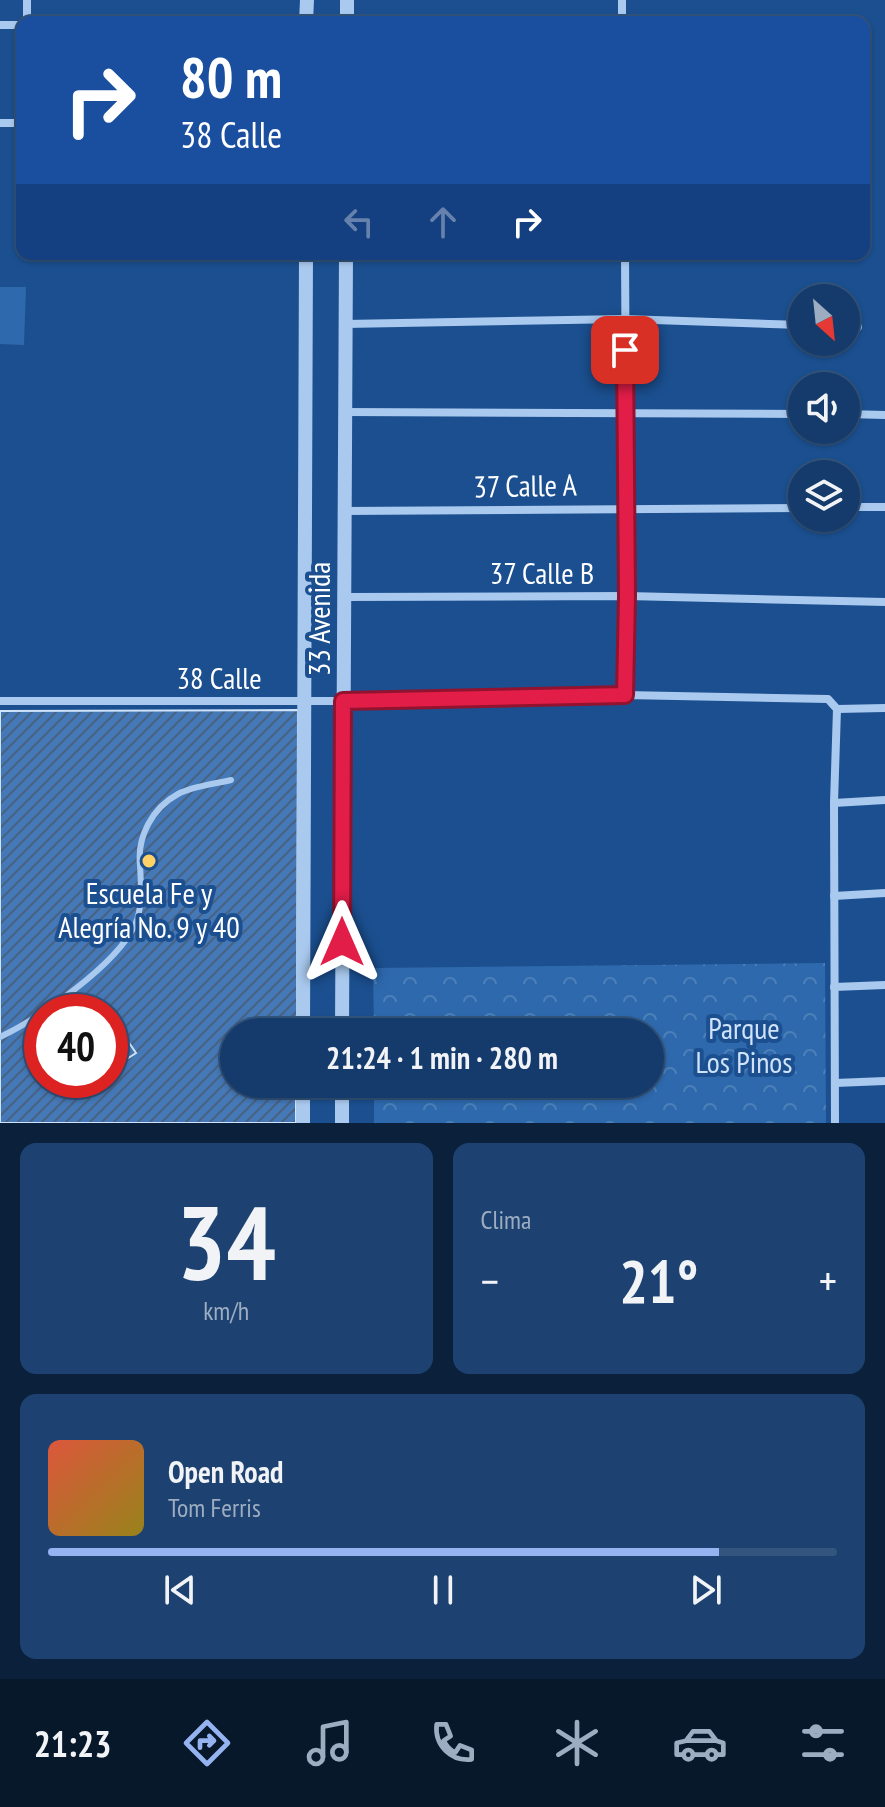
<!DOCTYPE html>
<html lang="es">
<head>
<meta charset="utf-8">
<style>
  :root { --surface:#143b6b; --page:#1d4271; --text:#f1f3f6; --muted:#9dadc1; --line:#33557e; --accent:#95b2f1 }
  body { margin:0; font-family:"PT Sans Narrow",sans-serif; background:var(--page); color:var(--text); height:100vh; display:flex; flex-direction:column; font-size:30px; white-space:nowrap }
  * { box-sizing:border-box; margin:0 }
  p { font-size:26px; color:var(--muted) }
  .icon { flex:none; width:44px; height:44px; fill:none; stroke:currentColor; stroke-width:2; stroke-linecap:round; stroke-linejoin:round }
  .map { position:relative; height:1123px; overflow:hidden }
  .sheet { display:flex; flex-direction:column; gap:20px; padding:20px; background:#0b203b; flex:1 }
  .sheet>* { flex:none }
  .banner { position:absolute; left:16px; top:16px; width:854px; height:244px; border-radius:16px; box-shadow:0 2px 6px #0004,0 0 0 2px var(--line); background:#1a4fa0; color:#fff; overflow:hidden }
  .needle { width:52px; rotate:153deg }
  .fabs { position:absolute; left:788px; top:284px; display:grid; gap:16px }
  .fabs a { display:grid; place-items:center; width:72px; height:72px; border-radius:50%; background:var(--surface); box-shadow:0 2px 6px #0004,0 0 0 2px var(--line); font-size:40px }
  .speed { position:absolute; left:24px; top:994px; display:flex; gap:16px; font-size:40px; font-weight:700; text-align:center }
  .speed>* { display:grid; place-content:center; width:104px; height:104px; border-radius:50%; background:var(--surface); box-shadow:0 2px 6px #0004,0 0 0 2px var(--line); line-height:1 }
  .speed .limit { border:12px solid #d22; background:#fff; color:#111 }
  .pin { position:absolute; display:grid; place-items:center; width:68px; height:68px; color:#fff; margin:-34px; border-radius:16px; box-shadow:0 4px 12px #0006 }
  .me { position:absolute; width:88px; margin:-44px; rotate:0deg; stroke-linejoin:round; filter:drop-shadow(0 0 6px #0008) }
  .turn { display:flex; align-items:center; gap:28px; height:168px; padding:0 32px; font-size:36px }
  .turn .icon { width:104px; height:104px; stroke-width:2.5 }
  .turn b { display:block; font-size:56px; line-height:68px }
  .lanes { display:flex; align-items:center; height:76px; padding:0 32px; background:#0003; justify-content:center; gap:40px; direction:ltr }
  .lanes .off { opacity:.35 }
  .big { font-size:60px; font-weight:800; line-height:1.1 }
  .sheet .tile { flex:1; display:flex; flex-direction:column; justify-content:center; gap:12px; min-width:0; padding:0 28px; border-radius:16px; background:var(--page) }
  .sheet .dial { align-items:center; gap:0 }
  .dial b { font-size:104px; line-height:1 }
  .song { display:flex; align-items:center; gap:24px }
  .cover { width:96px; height:96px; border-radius:12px; background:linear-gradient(135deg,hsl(10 70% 55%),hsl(50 70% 35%)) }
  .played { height:8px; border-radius:4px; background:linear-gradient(90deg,var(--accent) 85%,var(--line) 85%) }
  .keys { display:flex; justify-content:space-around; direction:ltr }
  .heat { display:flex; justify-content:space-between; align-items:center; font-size:44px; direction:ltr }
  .sheet .tiles { flex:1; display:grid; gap:20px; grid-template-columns:1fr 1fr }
  .tile:last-child { grid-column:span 2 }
  .trip { position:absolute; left:220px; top:1018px; width:444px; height:80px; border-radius:40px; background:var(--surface); box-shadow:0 2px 6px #0004,0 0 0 2px var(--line); font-weight:800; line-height:80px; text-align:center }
  .menu { display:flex; height:128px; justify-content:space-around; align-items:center; background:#08182b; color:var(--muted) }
  .menu .icon { width:56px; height:56px }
  .menu .active { color:var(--accent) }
  .menu b { font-size:36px; color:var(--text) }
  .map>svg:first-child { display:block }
  .grass { fill:#2e69ad }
  .park { fill:url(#park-crowns) }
  .building { fill:url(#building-hatch); stroke:#cfe3fa; stroke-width:2; fill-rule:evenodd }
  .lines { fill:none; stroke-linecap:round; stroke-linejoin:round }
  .service { stroke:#a9c9ee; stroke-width:6 }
  .minor { stroke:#a9c9ee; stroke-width:8 }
  .tertiary { stroke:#a9c9ee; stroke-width:14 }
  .route-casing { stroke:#92132f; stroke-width:20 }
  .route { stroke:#e11d48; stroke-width:14 }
  .poi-dot { fill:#ffd166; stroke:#1b4f8f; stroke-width:3 }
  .labels { text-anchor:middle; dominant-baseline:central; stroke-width:8; stroke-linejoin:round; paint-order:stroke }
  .street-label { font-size:30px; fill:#fff; stroke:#1b4f8f }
  .poi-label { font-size:30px; fill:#fff; stroke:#1b4f8f }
  .park-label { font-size:30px; fill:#cfe3fa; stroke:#1b4f8f }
</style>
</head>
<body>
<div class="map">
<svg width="885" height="1123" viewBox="0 0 885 1123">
  <defs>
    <pattern id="park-crowns" width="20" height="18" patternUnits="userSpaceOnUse" patternTransform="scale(2)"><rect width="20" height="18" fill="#2e69ad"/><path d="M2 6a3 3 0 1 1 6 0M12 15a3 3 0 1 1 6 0" fill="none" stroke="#4d80b9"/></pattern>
    <pattern id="building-hatch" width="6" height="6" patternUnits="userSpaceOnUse" patternTransform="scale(2)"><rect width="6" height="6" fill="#4478b7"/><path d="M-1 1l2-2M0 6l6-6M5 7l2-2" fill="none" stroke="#486282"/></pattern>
  </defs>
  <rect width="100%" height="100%" fill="#1b4f8f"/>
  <path class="grass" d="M0,287h26l-2,58 -24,-1z"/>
  <path class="park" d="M825,963l1,160h-452v-39h276v-52h-276l-1,-64z"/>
  <g class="building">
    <path d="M298,710l-1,322h-63v52h62v39h-296v-412zM42,1012h68v68h-68z"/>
    <path d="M110,1015l26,38 -26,17z"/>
  </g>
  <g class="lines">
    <path class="service" d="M0,1037c40,-19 116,-72 135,-112 8,-18 6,-41 5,-60 -3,-28 12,-57 38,-71 15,-8 37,-10 53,-14"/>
    <g class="minor">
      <path d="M27,0v22"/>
      <path d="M622,22v-22"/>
      <path d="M0,25h22"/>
      <path d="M0,123h22"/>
      <path d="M625,254l2,342 -2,99"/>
      <path d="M345,324l280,-5 177,6"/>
      <path d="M846,326l12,1"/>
      <path d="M345,412l457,2"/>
      <path d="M846,414l39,1"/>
      <path d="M846,507h39"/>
      <path d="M344,511l458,-3"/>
      <path d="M344,597l283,-1 258,6"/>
      <path d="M0,701h343l282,-6 203,4 9,10 -3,94 1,320"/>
      <path d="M837,709l48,-1"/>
      <path d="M834,803l51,-3"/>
      <path d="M834,896l51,-3"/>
      <path d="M834,987l51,-2"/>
      <path d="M835,1083l50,-2"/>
    </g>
    <g class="tertiary">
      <path d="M306,22l1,-22"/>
      <path d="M347,22v-22"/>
      <path d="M303,1032l3,-778"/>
      <path d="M342,1032l4,-778"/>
      <path d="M303,1123v-39"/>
      <path d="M342,1123v-39"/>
    </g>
  </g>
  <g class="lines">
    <defs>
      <path id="route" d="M342,942l1,-241 282,-6 2,-99 -2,-246"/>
    </defs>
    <use href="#route" class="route-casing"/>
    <use href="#route" class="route"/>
  </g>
  <circle class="poi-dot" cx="149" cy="861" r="8"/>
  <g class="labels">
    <g class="street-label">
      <text transform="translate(525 485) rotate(-1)">37 Calle A</text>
      <text x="542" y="572">37 Calle B</text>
      <text transform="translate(318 619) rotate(-90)">33 Avenida</text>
      <text x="219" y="677">38 Calle</text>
    </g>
    <g class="poi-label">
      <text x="149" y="892">Escuela Fe y<tspan x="149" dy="34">Alegría No. 9 y 40</tspan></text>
    </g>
    <g class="park-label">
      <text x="744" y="1027">Parque<tspan x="744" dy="34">Los Pinos</tspan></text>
    </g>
  </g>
</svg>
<div class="fabs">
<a><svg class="needle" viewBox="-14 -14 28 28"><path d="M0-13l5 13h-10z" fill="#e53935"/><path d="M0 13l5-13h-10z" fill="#9dadc1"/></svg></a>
<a><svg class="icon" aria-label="sound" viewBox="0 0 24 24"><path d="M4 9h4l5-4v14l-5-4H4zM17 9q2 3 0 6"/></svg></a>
<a><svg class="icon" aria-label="layers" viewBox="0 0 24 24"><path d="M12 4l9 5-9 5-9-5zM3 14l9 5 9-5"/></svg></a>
</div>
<div class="speed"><div class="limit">40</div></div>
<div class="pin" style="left:625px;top:350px;background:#d93025"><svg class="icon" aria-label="arrive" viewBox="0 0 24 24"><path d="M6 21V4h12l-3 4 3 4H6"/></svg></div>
<svg class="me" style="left:342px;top:942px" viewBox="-20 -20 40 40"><path d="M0-17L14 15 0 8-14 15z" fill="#e11d48" stroke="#fff" stroke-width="4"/></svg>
<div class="trip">21:24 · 1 min · 280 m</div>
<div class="banner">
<div class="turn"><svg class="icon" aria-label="right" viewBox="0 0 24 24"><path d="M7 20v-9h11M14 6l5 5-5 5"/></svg><div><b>80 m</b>38 Calle</div></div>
<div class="lanes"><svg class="icon off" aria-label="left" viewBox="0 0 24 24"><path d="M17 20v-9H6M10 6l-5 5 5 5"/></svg><svg class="icon off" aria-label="ahead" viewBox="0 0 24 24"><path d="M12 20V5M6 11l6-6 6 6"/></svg><svg class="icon" aria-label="right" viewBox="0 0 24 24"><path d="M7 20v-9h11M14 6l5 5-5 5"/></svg></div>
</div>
</div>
<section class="sheet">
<div class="tiles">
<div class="tile dial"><b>34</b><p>km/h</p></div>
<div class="tile"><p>Clima</p>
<div class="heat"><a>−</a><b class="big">21°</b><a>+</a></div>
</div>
<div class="tile">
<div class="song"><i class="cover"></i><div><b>Open Road</b><p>Tom Ferris</p></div></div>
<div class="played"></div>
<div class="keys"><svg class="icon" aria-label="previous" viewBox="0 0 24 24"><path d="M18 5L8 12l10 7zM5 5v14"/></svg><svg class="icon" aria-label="pause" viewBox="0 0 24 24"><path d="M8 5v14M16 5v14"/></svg><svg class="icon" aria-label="next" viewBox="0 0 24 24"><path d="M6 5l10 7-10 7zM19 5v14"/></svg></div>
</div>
</div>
</section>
<nav class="menu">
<b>21:23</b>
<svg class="icon active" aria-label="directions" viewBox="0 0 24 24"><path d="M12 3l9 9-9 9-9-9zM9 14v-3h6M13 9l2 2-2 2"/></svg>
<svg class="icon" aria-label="music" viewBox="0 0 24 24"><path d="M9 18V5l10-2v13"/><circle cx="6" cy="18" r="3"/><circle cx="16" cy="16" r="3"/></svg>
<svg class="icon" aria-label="phone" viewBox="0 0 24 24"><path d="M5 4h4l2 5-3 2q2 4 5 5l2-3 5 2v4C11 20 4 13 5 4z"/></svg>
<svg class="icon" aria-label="climate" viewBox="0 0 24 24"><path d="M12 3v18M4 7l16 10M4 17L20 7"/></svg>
<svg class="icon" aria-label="car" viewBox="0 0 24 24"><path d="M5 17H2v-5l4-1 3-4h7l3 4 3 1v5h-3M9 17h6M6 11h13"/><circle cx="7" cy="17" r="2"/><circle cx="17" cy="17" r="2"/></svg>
<svg class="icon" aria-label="filters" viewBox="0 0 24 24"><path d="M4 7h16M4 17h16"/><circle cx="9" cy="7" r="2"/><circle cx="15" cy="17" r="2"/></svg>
</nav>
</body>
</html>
